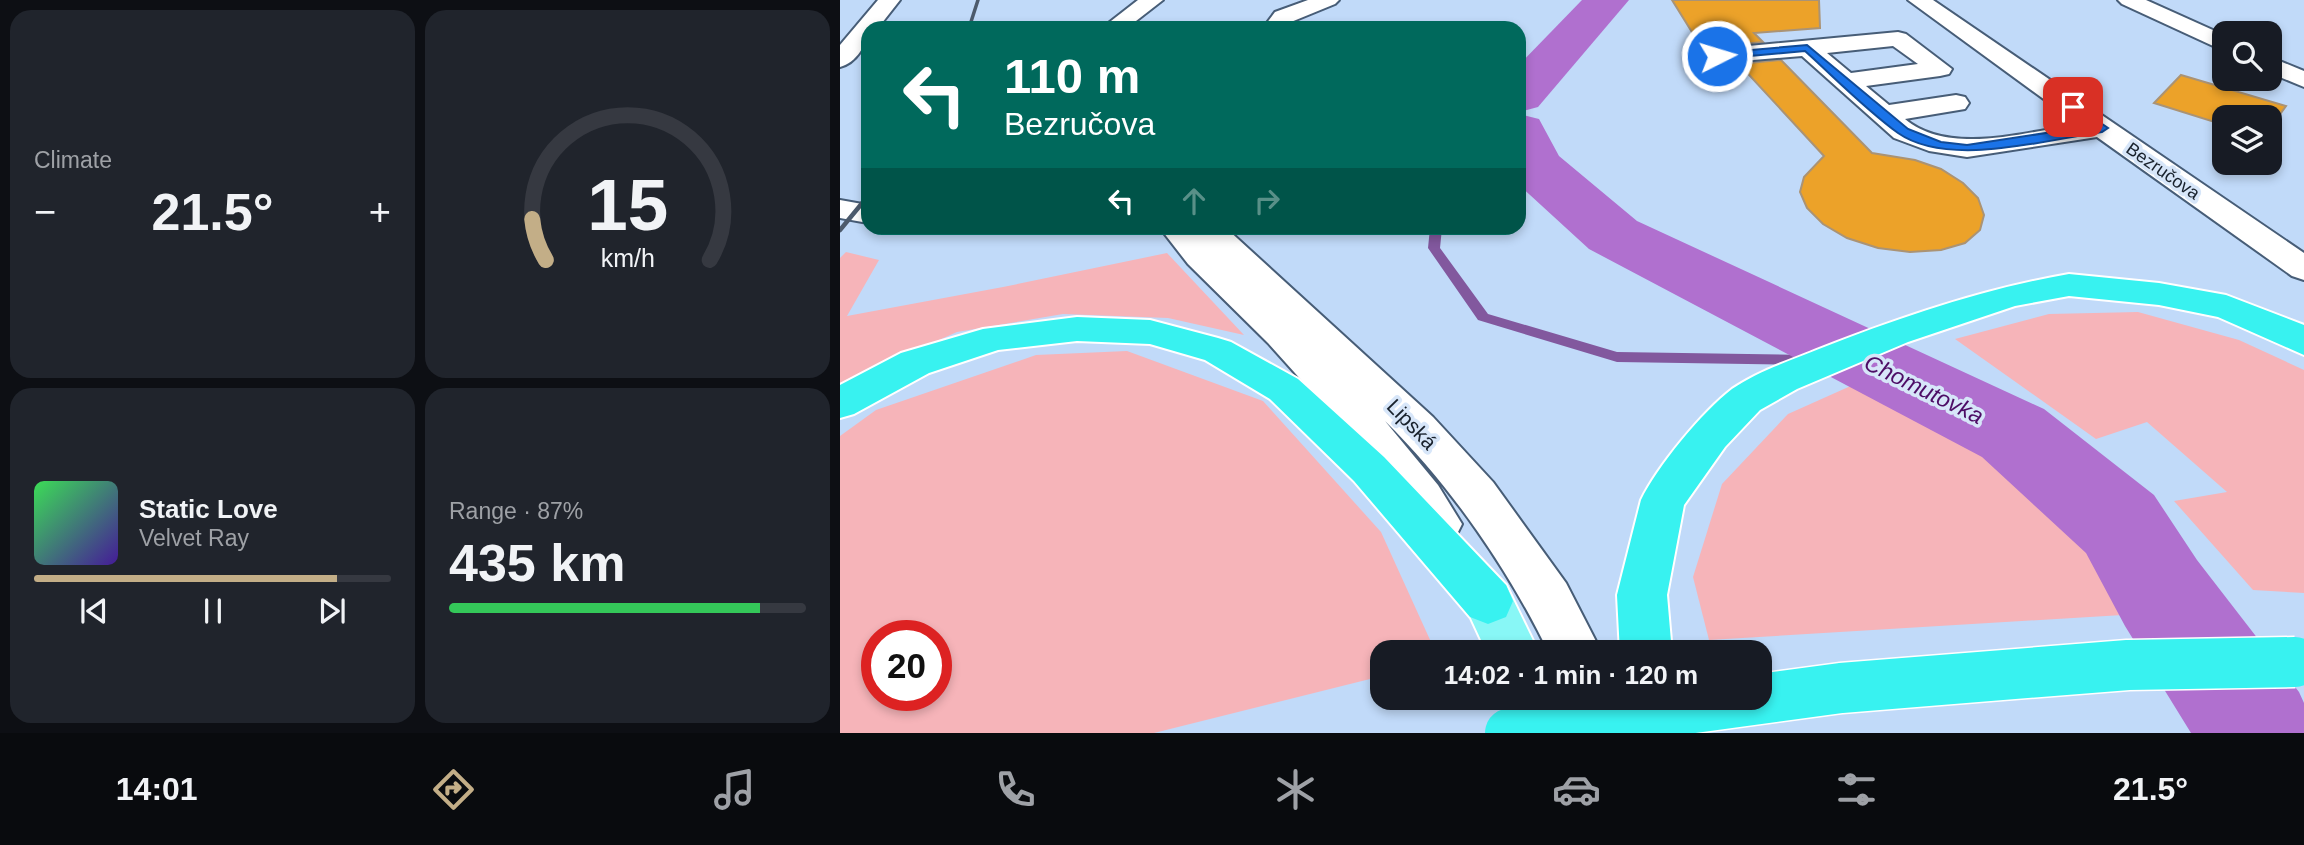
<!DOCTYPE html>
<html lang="en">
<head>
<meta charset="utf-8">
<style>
  :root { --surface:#171b24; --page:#20242c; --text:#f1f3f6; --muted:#9ea1a6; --line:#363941; --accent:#c3ae87 }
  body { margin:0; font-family:Arial,sans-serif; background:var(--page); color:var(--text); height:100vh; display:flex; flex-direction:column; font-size:26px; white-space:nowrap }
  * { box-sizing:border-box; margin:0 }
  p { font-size:23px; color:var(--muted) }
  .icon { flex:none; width:38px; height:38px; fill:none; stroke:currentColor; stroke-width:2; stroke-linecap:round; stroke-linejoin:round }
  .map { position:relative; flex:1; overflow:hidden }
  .panel { display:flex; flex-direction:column; gap:10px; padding:10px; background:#0d0f14; width:840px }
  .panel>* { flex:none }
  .top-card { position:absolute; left:21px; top:21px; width:665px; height:214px; border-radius:21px; box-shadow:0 4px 10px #0003; background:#00695c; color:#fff; overflow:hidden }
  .tools { position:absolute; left:1372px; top:21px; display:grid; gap:14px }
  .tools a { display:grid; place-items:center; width:70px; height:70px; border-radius:14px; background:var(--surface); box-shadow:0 4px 10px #0003; font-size:35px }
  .speed { position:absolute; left:21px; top:620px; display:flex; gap:14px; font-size:35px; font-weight:700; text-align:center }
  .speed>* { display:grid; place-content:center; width:91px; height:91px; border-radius:50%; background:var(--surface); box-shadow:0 4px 10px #0003; line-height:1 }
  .speed .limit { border:10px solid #d22; background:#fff; color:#111 }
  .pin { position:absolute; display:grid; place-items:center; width:60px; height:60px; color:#fff; margin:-30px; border-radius:14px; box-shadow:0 4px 10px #0006 }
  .me { position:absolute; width:77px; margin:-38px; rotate:85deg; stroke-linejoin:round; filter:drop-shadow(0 0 5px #0008) }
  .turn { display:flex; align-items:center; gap:24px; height:147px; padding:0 28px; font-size:32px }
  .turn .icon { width:91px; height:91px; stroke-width:2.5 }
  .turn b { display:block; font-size:49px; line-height:60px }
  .lanes { display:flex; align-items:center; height:66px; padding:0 28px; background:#0003; justify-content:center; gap:35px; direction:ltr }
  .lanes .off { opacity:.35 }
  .big { font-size:52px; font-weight:600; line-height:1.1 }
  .panel .tile { flex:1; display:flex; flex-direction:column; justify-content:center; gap:10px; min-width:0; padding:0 24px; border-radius:21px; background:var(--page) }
  .panel .dial { align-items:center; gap:0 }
  .dial svg { height:182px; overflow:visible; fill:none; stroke:var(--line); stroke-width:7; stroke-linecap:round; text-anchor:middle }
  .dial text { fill:var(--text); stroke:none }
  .song { display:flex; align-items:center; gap:21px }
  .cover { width:84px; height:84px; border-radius:10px; background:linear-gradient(135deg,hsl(130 70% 55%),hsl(260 70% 35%)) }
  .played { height:7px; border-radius:4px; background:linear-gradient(90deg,var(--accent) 85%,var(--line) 85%) }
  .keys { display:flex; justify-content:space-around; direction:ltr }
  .heat { display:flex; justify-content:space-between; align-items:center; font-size:38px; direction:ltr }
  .charge { height:10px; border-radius:5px; background:linear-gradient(90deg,#34c759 87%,var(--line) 0) }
  .panel .tiles { flex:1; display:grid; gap:10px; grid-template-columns:repeat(2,1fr) }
  .trip { position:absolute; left:530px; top:640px; width:402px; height:70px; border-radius:21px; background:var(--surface); box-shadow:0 4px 10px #0003; font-weight:600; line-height:70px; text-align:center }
  .tabs { display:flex; height:112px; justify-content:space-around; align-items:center; background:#090b0e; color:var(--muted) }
  .tabs .icon { width:49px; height:49px }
  .tabs .on { color:var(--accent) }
  .tabs b { font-size:32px; color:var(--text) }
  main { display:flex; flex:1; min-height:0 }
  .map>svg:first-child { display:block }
  .green { fill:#f6b4b9; fill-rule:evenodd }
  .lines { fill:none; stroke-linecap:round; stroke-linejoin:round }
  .stream { fill:#82589e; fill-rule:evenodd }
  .river { fill:#b070cf; fill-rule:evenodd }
  .building { fill:#eca229; stroke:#aa9375; stroke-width:2 }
  .minor-casing { stroke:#475d77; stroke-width:4 }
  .major-casing { stroke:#fff; stroke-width:4 }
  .highway-casing { stroke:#fff; stroke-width:4 }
  .minor { fill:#fff; fill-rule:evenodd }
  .major { fill:#88f7f6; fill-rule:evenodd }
  .highway { fill:#38f2f0; fill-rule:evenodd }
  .rail-far1 { stroke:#4c5a6c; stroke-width:3.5 }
  .rail { stroke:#4c5a6c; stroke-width:4.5 }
  .highway-bridge-casing { stroke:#fff; stroke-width:53; stroke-linecap:butt }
  .highway-bridge { stroke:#38f2f0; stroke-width:50 }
  .route { fill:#1a73e8; stroke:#114b97; stroke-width:2 }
  .labels { text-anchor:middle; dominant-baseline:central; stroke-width:7; stroke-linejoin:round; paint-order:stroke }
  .far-street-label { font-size:18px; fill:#18212c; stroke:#d7e6f9 }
  .street-label { font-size:21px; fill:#18212c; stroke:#d7e6f9 }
  .water-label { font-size:23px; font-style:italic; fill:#4d0d66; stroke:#d7e6f9 }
</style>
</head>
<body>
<main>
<section class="panel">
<div class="tiles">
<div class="tile"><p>Climate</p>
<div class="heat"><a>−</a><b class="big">21.5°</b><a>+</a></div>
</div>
<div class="tile dial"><svg viewBox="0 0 100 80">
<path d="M14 69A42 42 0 1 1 86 69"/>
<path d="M14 69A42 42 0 0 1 8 51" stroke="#c3ae87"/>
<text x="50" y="56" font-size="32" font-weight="700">15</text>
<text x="50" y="72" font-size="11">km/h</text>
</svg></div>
<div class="tile">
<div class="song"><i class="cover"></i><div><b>Static Love</b><p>Velvet Ray</p></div></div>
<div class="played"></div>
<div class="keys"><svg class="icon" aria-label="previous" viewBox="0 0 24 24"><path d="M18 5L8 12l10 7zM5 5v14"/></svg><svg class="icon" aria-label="pause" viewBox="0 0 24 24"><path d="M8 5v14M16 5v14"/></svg><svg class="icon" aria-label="next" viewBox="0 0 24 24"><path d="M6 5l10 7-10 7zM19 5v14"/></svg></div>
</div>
<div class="tile"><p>Range · 87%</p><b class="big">435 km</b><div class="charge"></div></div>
</div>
</section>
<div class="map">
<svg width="1464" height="733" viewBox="0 0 1464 733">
  <rect width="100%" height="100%" fill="#c1daf9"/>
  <g class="green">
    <path d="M6,252l33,8 -32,56 156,-29 164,-34 77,82 -76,-17 -105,-4 -106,18 -117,52v-126z"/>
    <path d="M1298,312l101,28 65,30v223l-51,-3 -79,-89 53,-9 -80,-70 -51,17 -141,-100 94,-25z"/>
    <path d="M287,351l136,50 118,131 55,121h-54v23l-228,57h-314v-297l36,-26 160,-55zM37,635h59v60h-59z"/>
    <path d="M1024,380l128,80 100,90 47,64 -430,26 -16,-63 29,-93 66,-70z"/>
  </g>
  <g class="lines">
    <g class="stream">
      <path d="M590,228h12l-2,20 48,66 129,38 194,3 7,5 -7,5 -194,-3 -139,-42 -50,-72z"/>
      <path d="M1005,355l25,1 7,5 -7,5 -30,-3 -2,-3 2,-3z"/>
    </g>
    <g class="river">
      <path d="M742,0h47l-91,107 -19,5v-47z"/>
      <path d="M679,114l20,5 20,37 78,65 407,188 110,86 43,65 102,132 5,11v30h-113l-66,-107 -39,-73 -104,-96 -393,-208 -70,-64z"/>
    </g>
  </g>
  <g class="building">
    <path d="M832,0h147l1,28 -66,5 9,9 -40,4 -7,-8 3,-3 -24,2z"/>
    <path d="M941,60l91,93 43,7 26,9 22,14 15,15 6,17 -4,15 -15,13 -24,7 -31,2 -32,-4 -31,-10 -24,-14 -16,-16 -7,-16 4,-15 20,-21 -85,-92z"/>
    <path d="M1341,75l105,31 -16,22v-11h-46v8l-70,-22z"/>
  </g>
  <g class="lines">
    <defs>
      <g id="minor">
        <path d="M38,0h22l-22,28h-10c0,16 -12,35 -28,39v-22z"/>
        <path d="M298,0h25l-36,28h-25z"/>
        <path d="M468,0h31l-4,4 -44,18 -5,6h-23l12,-16z"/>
        <path d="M1068,0h25l371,253v27l-12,-4 -195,-139 -130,20 -38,-6 -35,-13 -92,-82 -85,7 -8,-2 -4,-5 4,-5 8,-2 181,-17 8,2 46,35 -3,5 -9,2 -74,10 23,19 67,-10 9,2 4,6 -4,6 -60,10c44,37 121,13 173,5zM1053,46l25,18 -67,9 -24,-20z"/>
        <path d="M1278,0h28l78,35v16l-102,-47z"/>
        <path d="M1430,57l34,14v16l-34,-14z"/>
        <path d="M0,200l28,5v18l-28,-5z"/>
        <path d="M320,228h66l207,189 60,65 73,101 36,70h-53c-41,-84 -97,-166 -164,-232l53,64 24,39 -7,14 -16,5 -16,-5 -35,-52 -58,-74 -62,-69 -80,-79z"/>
      </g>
      <path id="major" d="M648,578l18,7 33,68h-52l-24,-52 7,-16z"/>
      <g id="highway">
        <path d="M1229,274l90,9 67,12 78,30v30l-86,-38 -59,-12 -90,-9 -54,10 -107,36 -111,47 -37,21 -35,37 -41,58 -17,90 5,58h-52l-3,-58 24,-95c16,-33 61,-88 91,-111 26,-18 58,-28 87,-40 82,-32 164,-60 250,-75z"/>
        <path d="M237,317l73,3 68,18 13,4 67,37 86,78 122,128 7,16 -7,16 -18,7 -18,-7 -116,-136 -84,-82 -65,-39 -55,-16 -73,-3 -79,9 -69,23 -75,41 -14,4v-33l61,-32 82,-24z"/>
      </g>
    </defs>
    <use href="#minor" class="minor-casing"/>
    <use href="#major" class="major-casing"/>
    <use href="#highway" class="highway-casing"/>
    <use href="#minor" class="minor"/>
    <use href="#major" class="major"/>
    <use href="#highway" class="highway"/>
    <path class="rail-far1" d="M129,28l9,-28"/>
    <path class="rail" d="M0,230l28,-34"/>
    <defs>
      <path id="highway-bridge" d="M670,733l331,-45 287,-23 167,-3"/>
    </defs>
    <use href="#highway-bridge" class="highway-bridge-casing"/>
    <use href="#highway-bridge" class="highway-bridge"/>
  </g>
  <path class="route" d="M967,45l101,84 33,13 26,3 125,-19 -23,-16v-5l4,-1 35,24 -6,4c-57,8 -154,36 -204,1 -33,-24 -63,-55 -93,-82l-88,8 -5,-3 5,-3z"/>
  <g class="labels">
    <g class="far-street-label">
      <text transform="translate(1323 171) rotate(35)">Bezručova</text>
    </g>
    <g class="street-label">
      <text transform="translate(572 424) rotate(46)">Lipská</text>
    </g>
    <g class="water-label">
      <text transform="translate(1084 389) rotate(26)">Chomutovka</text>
    </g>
  </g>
</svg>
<div class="tools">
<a><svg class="icon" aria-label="search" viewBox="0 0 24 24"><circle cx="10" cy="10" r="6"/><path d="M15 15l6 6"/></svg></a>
<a><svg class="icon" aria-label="layers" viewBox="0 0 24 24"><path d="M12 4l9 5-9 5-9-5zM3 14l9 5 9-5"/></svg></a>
</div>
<div class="speed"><div class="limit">20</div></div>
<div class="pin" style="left:1233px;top:107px;background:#d93025"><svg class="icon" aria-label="arrive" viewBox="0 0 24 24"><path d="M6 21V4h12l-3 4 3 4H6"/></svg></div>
<svg class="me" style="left:877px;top:56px" viewBox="-20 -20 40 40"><circle r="17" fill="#1a73e8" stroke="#fff" stroke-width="3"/><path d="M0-11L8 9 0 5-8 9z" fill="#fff"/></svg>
<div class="trip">14:02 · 1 min · 120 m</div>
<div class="top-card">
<div class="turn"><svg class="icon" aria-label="left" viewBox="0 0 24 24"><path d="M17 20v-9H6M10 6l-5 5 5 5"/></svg><div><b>110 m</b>Bezručova</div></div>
<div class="lanes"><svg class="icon" aria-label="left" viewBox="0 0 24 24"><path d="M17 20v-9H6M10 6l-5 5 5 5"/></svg><svg class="icon off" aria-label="ahead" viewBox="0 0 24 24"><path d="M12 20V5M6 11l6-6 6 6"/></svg><svg class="icon off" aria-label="right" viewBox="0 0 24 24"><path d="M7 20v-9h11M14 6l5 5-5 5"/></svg></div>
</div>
</div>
</main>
<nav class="tabs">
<b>14:01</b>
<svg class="icon on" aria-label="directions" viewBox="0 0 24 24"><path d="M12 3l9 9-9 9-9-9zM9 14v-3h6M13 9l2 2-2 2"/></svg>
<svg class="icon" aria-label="music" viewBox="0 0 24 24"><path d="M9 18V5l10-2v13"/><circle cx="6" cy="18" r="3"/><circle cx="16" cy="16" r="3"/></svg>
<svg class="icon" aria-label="phone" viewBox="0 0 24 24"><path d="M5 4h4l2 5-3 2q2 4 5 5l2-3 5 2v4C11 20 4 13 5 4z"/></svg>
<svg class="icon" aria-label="climate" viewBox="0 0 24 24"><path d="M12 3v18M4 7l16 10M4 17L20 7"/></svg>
<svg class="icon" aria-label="car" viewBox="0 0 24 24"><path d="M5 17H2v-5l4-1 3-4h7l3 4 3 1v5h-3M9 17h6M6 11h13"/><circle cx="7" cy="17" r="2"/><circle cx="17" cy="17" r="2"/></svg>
<svg class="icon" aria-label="filters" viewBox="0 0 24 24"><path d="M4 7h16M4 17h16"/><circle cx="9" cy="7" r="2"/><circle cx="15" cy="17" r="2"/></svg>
<b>21.5°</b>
</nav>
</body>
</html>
